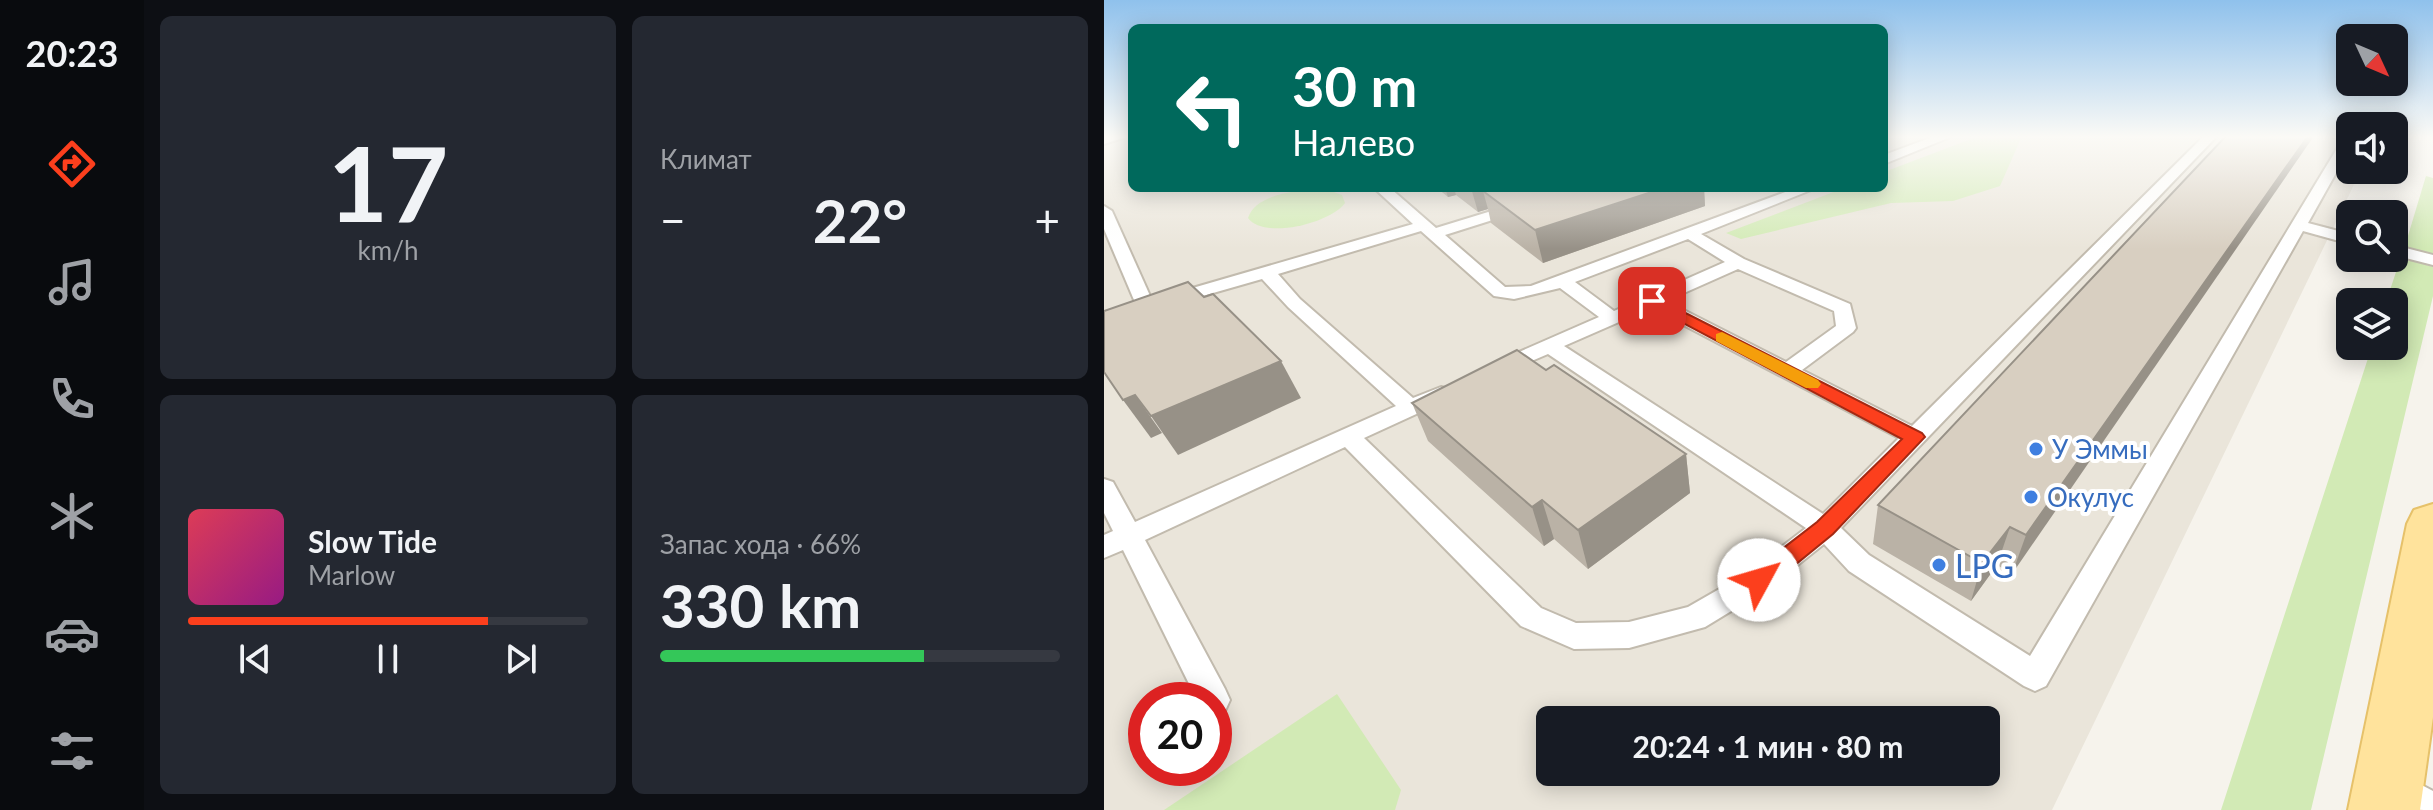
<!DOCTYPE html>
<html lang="ru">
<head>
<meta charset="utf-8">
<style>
  :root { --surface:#171b24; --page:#242831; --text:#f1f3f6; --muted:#9ea1a6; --line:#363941; --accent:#fc3f1d }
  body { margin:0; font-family:Lato,sans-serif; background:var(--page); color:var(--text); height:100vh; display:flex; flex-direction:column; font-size:30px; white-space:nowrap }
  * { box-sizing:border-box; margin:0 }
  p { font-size:26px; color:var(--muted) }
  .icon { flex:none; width:44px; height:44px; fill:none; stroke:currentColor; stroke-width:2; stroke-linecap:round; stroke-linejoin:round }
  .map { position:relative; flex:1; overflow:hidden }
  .panel { display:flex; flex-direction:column; gap:16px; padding:16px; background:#0d0f14; width:960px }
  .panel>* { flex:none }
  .top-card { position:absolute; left:24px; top:24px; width:760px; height:168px; border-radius:12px; box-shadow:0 4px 20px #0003; background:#00695c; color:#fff; overflow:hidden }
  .needle { width:52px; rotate:134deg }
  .buttons { position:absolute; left:1232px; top:24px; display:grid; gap:16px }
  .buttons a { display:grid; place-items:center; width:72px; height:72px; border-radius:12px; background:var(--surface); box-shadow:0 4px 20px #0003; font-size:40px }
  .speed { position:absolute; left:24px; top:682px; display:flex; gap:16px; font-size:40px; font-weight:700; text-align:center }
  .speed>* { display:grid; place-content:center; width:104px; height:104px; border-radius:50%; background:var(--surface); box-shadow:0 4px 20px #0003; line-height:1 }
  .speed .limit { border:12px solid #d22; background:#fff; color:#111 }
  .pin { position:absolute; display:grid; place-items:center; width:68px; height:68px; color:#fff; margin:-34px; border-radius:16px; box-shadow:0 4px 12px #0006 }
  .me { position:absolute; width:88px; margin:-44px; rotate:51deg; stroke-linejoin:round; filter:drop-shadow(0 0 6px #0008) }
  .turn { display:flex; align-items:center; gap:28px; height:168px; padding:0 32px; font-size:36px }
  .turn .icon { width:104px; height:104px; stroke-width:2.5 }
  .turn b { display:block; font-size:56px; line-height:68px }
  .big { font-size:60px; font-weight:700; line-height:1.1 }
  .panel .tile { flex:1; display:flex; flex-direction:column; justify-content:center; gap:12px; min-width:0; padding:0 28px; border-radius:12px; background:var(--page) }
  .panel .dial { align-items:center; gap:0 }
  .dial b { font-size:104px; line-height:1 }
  .song { display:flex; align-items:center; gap:24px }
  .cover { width:96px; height:96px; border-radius:12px; background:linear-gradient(135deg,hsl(350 70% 55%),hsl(310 70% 35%)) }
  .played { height:8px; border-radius:4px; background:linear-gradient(90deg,var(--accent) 75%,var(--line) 75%) }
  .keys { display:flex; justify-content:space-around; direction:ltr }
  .heat { display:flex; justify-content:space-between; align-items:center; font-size:44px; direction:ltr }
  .charge { height:12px; border-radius:6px; background:linear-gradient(90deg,#34c759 66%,var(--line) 0) }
  .panel .tiles { flex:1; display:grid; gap:16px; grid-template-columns:repeat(2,1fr) }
  .trip { position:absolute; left:432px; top:706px; width:464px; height:80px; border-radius:12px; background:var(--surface); box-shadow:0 4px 20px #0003; font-weight:700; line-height:80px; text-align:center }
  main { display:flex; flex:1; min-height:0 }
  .tab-bar { display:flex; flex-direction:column; width:144px; justify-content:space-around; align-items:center; background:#090b0e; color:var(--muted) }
  .tab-bar .icon { width:56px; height:56px }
  .tab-bar .on { color:var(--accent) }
  .tab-bar b { font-size:36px; color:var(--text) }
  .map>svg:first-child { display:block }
  .residential { fill:#eae5da; fill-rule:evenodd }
  .green { fill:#d2eab5 }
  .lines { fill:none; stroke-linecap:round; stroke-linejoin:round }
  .lane-casing { stroke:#c2bbae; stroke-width:4 }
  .primary-casing { stroke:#e6c16a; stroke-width:4 }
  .lane { fill:#fff; fill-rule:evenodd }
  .primary { fill:#ffe39c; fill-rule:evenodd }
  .wall { fill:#bab2a6 }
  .shaded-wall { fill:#979187 }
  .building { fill:#d8cfc1; stroke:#979187; stroke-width:2 }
  .route { fill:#fc3f1d; stroke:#a42913; stroke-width:2 }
  .slow { fill:#f59e0b }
  .shop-dot { fill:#3f7fe0; stroke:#fff; stroke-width:3 }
  .labels { text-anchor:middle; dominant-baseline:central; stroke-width:8; stroke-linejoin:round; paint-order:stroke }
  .shop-label { font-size:26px; fill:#366cbe; stroke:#fff; text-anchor:start }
  .near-shop-label { font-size:32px; fill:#366cbe; stroke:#fff; text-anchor:start }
</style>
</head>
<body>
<main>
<nav class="tab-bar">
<b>20:23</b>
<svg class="icon on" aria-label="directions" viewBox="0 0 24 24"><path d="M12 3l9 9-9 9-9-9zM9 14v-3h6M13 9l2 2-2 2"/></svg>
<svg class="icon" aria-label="music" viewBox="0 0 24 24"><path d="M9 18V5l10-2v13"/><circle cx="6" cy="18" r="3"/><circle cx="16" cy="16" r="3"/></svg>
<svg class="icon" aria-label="phone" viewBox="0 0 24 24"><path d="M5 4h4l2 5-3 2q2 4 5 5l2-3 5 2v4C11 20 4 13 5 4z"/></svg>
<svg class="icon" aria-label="climate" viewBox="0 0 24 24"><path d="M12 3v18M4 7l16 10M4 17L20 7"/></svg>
<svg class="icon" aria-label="car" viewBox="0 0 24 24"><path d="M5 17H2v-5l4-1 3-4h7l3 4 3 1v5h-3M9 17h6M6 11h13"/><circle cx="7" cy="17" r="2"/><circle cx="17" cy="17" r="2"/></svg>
<svg class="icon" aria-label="filters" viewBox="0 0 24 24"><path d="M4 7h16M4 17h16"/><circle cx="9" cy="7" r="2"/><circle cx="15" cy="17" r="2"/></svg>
</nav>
<section class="panel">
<div class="tiles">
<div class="tile dial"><b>17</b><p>km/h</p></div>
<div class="tile"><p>Климат</p>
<div class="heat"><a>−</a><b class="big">22°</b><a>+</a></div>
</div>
<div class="tile">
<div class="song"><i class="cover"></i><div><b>Slow Tide</b><p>Marlow</p></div></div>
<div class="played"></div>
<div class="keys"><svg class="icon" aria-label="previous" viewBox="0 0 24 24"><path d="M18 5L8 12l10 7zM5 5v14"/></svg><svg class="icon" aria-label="pause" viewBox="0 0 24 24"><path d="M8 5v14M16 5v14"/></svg><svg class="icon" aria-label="next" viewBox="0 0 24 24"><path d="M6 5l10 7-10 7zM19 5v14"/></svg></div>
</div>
<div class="tile"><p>Запас хода · 66%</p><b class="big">330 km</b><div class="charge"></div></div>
</div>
</section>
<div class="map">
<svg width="1329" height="810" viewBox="0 0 1329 810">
  <rect width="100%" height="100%" fill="#f6f3ec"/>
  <path class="residential" d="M0,136h28v52h752v-52h466v34h11l-309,640h-948zM42,700h68v68h-68zM446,720h436v52h-436z"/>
  <g class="green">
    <path d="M875,136h43l-22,50 -47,15 -62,2 -150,36 -15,-6 118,-45h40v-16z"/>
    <path d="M1322,176l7,2v77l-29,-6z"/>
    <path d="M224,190l14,5 3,8c-14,20 -81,37 -97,15 8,-26 57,-29 80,-28z"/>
    <path d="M1297,257l32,10v29l-122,514h-90l151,-464h22v-44h-8z"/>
    <path d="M233,694l64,96 -6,20h-231z"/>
  </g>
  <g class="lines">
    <defs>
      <g id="lane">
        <path d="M0,136h25l-25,8z"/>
        <path d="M831,136h18l-69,28v-9z"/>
        <path d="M1100,136h13l-376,392 28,27 161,101 314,-519 6,-1v12l-42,75 42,11v10l-47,-13 -257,455 -11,5 -11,-5 -175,-115 -25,-27 -55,44 -64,39 -76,21 -55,1 -53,-23 -176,-179 -200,93 80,149 5,11 -5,11 -11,4v-15h-17l-74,-150 -19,8v-23l9,-4 -9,-18v-34l9,3 22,40 261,-116 -108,-99 -26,-28 -91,26 -9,-5 3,-4 248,-72 -39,-36h16l46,40 75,-23h10v6l-76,24 60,52 26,-1 265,-98h20l-115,46 43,25 106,45 6,24 -3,4 -51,38 110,56zM317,231l73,65 20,3 46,-11 39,29 -105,46 -3,4 3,4h14l40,-17 258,174 -57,44 -61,35 -59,15 -53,1 -35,-15 -177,-170 85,-39 3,-5 -3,-5 -8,-2 -28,11 -113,-99 -22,-25zM584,239l37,23 -111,49 -39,-29zM634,269l96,42 2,15 -50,36 -120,-61zM547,308l248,130 -76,76 -259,-168z"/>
        <path d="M0,206l8,5 43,96 -2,4 -7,2 -9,-6 -33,-78z"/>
        <path d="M1290,245l39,10v10l-39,-10z"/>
        <path d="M1291,771l38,20v19c-25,0 -45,0 -56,-21l5,-13z"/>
      </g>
      <path id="primary" d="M1329,504v213l-13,93h-72l59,-286 7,-14z"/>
    </defs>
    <use href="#lane" class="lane-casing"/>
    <use href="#primary" class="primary-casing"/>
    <use href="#lane" class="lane"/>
    <use href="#primary" class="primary"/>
  </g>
  <g class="wall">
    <path d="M1122,136l-214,438 -15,-9 -26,36 -98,-57 5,-39z"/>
    <path d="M333,188h267l1,18 -162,57 -52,-40 -3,-14 -10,3 -22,-17 -8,2z"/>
    <path d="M442,370l140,84 4,39 -102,76 -34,-30 -10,7 -116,-105 -16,-38z"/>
  </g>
  <g class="shaded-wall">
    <path d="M1204,136h6l-302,438 14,-39z"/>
    <path d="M341,188h9l2,7 -8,2z"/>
    <path d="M367,188h51l-39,3 5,18 -10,3z"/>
    <path d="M560,188h40l1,18 -162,57 -8,-33z"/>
    <path d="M177,361l20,37 -123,57 -27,-39z"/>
    <path d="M31,395l27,38 -11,5 -28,-38z"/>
    <path d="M582,454l4,39 -102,76 -10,-39z"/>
    <path d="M438,500l12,39 -10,7 -12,-39z"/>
    <path d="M906,527l-13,38 -26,36 11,-38z"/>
  </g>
  <g class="building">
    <path d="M1122,136h82l-282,399 -16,-8 -28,36 -104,-58z"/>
    <path d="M390,188h170l-129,42 -52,-39z"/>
    <path d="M84,282l16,15 9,-3 68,67 -130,55 -16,-21 -12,5 -19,-28v-61z"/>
    <path d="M413,350l29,20 8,-5 132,89 -108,76 -36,-30 -10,7 -120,-104z"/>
  </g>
  <linearGradient id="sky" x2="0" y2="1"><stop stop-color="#8fc1ec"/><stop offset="0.55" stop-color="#fbfaf6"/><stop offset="1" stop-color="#fbfaf6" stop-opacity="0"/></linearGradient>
  <rect width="1329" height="249" fill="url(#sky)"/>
  <path class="route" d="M548,296l270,137 3,4 -92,97 -65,53 -9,3 -8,-3 -3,-7 3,-7 66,-51 85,-83 -255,-135v-6z"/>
  <path class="slow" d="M618,332l96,48 3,4 -3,4h-12l-90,-47v-7z"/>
  <g class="shop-dot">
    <circle cx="932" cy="449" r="8"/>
    <circle cx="927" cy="497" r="8"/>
    <circle cx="835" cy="565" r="8"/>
  </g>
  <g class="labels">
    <g class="shop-label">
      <text x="948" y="449">У Эммы</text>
      <text x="943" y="497">Окулус</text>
    </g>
    <g class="near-shop-label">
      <text x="851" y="565">LPG</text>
    </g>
  </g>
</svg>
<div class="buttons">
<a><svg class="needle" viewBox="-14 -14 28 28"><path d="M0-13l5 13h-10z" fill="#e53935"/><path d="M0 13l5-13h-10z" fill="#9ea1a6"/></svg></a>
<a><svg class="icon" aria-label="sound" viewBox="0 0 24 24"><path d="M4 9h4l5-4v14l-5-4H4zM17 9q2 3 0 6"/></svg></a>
<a><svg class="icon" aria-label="search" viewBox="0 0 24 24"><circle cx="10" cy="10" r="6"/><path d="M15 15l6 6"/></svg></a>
<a><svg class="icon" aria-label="layers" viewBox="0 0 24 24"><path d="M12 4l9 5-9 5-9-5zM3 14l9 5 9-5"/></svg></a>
</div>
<div class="speed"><div class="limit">20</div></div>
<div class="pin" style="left:548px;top:301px;background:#d93025"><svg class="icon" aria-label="arrive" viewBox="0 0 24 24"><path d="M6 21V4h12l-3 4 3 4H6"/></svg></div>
<svg class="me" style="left:655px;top:580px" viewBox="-20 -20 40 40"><circle r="19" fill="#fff"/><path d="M0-13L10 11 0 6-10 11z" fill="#fc3f1d"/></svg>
<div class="trip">20:24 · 1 мин · 80 m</div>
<div class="top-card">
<div class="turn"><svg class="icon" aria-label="left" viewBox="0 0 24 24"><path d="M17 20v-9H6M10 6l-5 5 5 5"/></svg><div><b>30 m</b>Налево</div></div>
</div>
</div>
</main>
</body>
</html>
